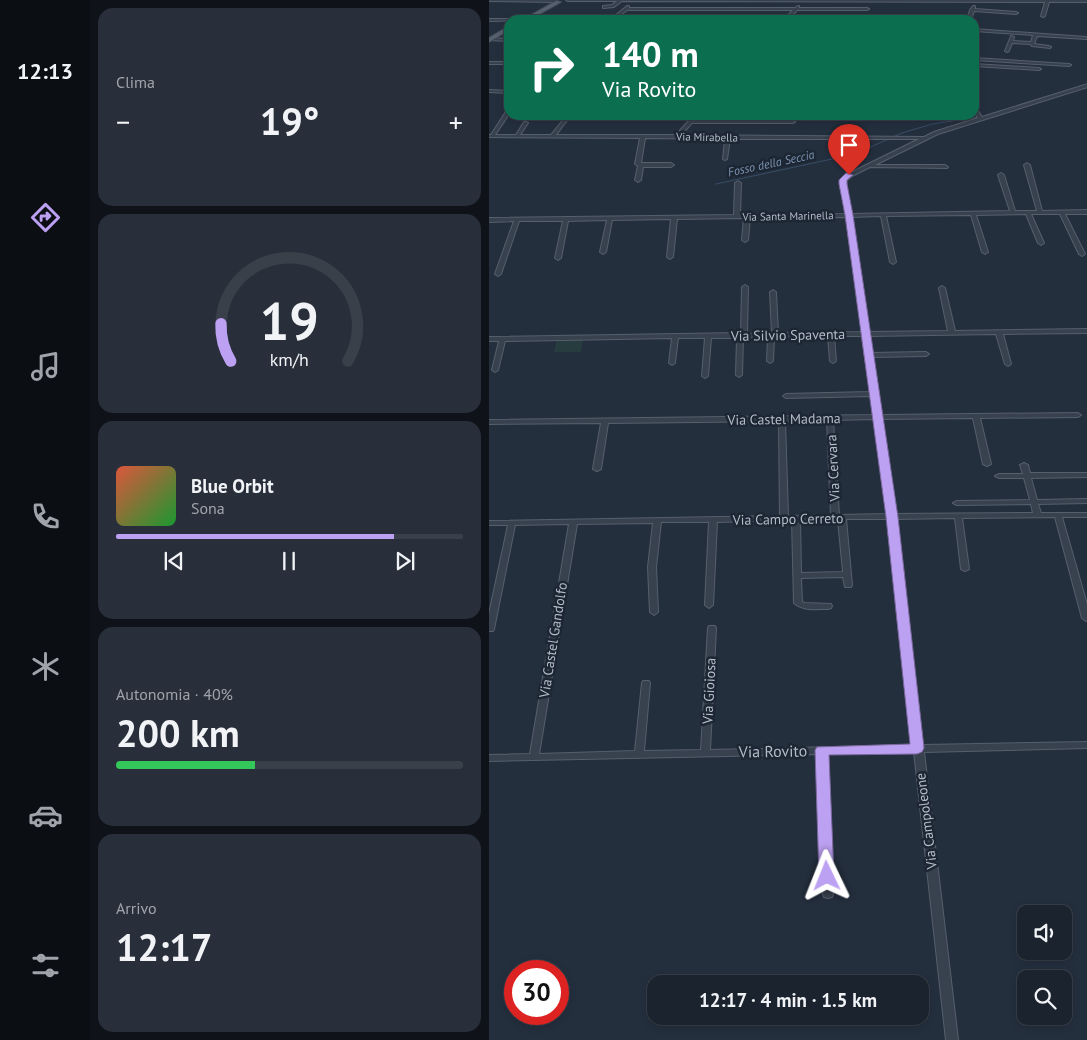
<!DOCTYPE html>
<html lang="it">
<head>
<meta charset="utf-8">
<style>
  :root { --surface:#1b232e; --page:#282f3a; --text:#f1f3f6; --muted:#a0a4aa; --line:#39404a; --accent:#bca0f2 }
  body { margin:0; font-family:"PT Sans",sans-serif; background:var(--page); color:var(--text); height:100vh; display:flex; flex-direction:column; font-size:19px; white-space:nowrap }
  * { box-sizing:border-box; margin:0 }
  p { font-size:16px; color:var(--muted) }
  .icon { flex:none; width:28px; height:28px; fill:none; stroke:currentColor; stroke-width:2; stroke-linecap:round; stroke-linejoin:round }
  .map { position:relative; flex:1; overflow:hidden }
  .panel { display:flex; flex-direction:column; gap:8px; padding:8px; background:#0f1319; width:399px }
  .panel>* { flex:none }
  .hud { position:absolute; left:15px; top:15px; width:475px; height:105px; border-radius:15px; box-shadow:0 2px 8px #0003,0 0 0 1px var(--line); background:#0b6e4f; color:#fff; overflow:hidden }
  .controls { position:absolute; left:528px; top:905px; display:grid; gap:10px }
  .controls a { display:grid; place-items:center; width:55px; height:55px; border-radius:10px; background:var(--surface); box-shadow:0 2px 8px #0003,0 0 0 1px var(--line); font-size:25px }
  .speed { position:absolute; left:15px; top:960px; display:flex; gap:10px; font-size:25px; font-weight:700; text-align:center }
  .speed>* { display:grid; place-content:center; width:65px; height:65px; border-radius:50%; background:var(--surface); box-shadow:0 2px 8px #0003,0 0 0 1px var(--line); line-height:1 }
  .speed .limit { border:8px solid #d22; background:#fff; color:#111 }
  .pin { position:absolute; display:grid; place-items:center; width:42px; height:42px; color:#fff; margin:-51px -21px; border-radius:50% 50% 50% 0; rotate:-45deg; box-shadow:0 0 5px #0007 }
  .pin .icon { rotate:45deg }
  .me { position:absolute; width:55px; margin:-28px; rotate:358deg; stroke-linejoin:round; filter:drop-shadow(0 0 4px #0008) }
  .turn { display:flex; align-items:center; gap:18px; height:105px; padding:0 15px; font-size:22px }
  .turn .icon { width:65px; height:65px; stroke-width:2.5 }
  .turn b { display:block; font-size:35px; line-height:42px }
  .big { font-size:38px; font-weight:600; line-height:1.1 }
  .panel .card { flex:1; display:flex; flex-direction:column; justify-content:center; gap:8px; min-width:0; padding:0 18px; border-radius:15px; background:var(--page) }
  .panel .dial { align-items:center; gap:0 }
  .dial svg { height:130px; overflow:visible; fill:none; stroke:var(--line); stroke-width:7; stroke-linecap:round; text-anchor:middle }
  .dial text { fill:var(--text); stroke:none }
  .song { display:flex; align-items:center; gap:15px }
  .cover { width:60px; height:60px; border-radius:8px; background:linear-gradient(135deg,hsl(10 70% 55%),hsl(130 70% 35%)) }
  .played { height:5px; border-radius:2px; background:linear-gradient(90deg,var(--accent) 80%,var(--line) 80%) }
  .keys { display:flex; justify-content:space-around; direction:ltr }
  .heat { display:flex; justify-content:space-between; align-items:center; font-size:28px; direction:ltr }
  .charge { height:8px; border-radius:4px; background:linear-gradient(90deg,#34c759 40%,var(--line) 0) }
  .trip { position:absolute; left:158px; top:975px; width:282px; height:50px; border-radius:15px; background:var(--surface); box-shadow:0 2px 8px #0003,0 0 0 1px var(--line); font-weight:600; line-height:50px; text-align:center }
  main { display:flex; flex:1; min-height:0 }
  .tabs { display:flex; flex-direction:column; width:90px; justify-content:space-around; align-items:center; background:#0b0e12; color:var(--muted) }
  .tabs .icon { width:35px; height:35px }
  .tabs .active { color:var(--accent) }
  .tabs b { font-size:22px; color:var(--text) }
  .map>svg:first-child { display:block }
  .green { fill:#263c3f }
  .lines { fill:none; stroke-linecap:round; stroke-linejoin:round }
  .stream { stroke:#394c67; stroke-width:1 }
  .minor-casing { stroke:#565f6c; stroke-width:2 }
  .major-casing { stroke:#414a57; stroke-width:2 }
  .minor { fill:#38414e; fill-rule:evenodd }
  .major { fill:#56606e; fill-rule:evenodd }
  .route { fill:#bca0f2; stroke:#7a689d }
  .labels { text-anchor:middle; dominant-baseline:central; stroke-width:5; stroke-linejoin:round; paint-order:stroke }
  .far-street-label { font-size:11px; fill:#b4bcc9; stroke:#1d2633 }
  .far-water-label { font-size:12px; font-style:italic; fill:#7c92b1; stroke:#1d2633 }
  .street-label { font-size:14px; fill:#b4bcc9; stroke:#1d2633 }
  .near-street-label { font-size:16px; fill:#b4bcc9; stroke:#1d2633 }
</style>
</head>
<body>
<main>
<nav class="tabs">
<b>12:13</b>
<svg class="icon active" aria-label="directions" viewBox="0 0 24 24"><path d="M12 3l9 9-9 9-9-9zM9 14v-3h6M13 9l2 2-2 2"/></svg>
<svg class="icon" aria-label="music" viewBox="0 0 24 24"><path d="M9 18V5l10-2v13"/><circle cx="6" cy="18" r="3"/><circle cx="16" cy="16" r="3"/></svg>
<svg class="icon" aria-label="phone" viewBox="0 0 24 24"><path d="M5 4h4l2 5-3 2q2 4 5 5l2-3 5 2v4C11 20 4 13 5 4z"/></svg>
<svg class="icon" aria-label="climate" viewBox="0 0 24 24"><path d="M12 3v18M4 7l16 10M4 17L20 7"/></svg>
<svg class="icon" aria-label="car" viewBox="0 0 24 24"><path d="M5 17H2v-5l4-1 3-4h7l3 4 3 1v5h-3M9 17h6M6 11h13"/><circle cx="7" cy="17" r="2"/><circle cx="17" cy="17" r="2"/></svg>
<svg class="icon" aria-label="filters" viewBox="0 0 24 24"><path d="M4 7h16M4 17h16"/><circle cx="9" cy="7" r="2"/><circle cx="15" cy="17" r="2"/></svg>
</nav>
<section class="panel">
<div class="card"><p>Clima</p>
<div class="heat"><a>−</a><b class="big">19°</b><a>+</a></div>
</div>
<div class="card dial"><svg viewBox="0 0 100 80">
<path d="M14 69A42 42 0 1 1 86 69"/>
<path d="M14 69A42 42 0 0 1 8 46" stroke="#bca0f2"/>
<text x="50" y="56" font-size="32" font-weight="700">19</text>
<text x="50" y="72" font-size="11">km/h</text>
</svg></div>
<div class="card">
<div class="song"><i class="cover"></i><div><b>Blue Orbit</b><p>Sona</p></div></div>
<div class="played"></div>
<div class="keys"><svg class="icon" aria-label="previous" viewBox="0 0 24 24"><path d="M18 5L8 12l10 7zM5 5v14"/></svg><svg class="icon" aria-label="pause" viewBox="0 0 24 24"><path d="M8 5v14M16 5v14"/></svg><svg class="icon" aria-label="next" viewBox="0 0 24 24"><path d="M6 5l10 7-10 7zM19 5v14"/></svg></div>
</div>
<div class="card"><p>Autonomia · 40%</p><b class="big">200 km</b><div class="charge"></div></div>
<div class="card"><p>Arrivo</p><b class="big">12:17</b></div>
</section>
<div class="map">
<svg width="599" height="1040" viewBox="0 0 599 1040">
  <rect width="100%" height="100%" fill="#242f3e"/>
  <path class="green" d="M68,339h26l-2,13h-27z"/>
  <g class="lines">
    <g class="stream">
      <path d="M536,106l41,-12"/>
      <path d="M227,184l139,-30 47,-21 30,-9 47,-7"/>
    </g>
    <defs>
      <g id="minor">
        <path d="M0,0h67l1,1 -2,1 -66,-1z"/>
        <path d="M77,0h522v2h-39l-4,14 -2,1 -2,-1 4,-14 -423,-1 -8,6 -10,1h-1v-2l9,-1 5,-4h-49z"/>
        <path d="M138,6h2v2h166l3,-2h1v2h68l2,1 -2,1h-70l-9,10h-4l9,-10h-166l-13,10h-4z"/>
        <path d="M484,6h2v3l41,3 2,1 -2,1 -42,-3 -3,9h-4l3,-10z"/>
        <path d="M0,19h36l2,1 -38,1z"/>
        <path d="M485,29l112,8 2,2 -51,-3 -3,8 15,2 2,1 -1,1 -18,-2 -2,-2 -18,-1 -3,8 -2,1 -2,-1 6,-15 3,1 -1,4 18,1 2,-7 -59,-4z"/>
        <path d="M12,32h8v2h-9l-1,-1z"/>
        <path d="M0,38l20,1v2l-20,-1z"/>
        <path d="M485,58l95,6 2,1 -2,1 -95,-6z"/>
        <rect x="0" y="62" width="20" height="2"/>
        <path d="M485,64l65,4 2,1 -2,1 -65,-4z"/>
        <path d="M599,84v3l-150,47 -63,31h70l3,2 -1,1 -77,-1 -18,9 -6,5 4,33 160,-3 -12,-36 3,-2 3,2 11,36h22l-13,-46 3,-2 3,2 12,46 46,-1v4h-23l20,40 -3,2 -3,-2 -19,-40h-29l13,29 -3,2 -3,-2 -12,-29 -50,1 12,37 -3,2 -3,-2 -11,-37 -85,1 10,46 -3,2 -3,-2 -9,-46 -30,1 17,115 80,-1 -9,-43 3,-2 3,2 10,43 133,-2v4l-85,1 8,30 -3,2 -3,-2 -9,-30 -127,2 2,17 55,-1 3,2 -3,2 -54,1 9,58 197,-2 3,2 -3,2 -98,1 11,46 -4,2 -4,-2 -10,-46 -92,1 14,95 138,-1 -2,-9 -74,1 -4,-2 4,-2 73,-1 -6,-22h-25l-4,-2 4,-2h24l-3,-9 4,-2 4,2 2,8h58v4l-57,1 6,22 51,-1v4l-50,1 3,9h47v4h-26l26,91v12l-2,1 -4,-3 -27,-101 -93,1 7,51 -4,2 -4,-2 -6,-51 -59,1 27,226 165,-3v6l-164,4 34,288h-12l-32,-288 -87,2 6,140 -1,3 -4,1 -4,-1 -1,-3 -5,-140 -329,7v-6l41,-1 39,-230 -54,1 -21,104 -1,2h-4v-17l19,-89h-19v-4l291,-5 -1,-95 -171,2 -7,46 -4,2 -4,-2 8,-46 -112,1v-4l385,-5 -3,-19 -85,2 -3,-2 3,-2 84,-2 -8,-56h-28l2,25 -3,2 -3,-2 -2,-25 -54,1 -1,24 -3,2 -3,-2 1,-24h-25l-1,38 -3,2 -3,-2 1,-37h-26l-3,38 -3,2 -3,-2 3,-38h-27l-3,25 -3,2 -3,-2 3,-25 -167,3 -7,29 -3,2 -3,-2 7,-29h-10v-4l252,-4 1,-46 3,-2 3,2 -1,47 25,-1 -2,-41 3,-2 3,2 2,41 84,-1 -16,-115 -96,1 -2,22 -3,2 -3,-2 2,-22 -67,1 -4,38 -3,2 -3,-2 4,-38 -59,1 -6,32 -3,2 -3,-2 7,-32 -39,1 -7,37 -3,2 -3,-2 8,-37h-44l-18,53 -3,2 -3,-2 19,-53 -25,1v-4l245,-3 1,-32 3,-2 3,2 -1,32 105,-1 -4,-34 7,-6 71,-35h-189l-3,20 -2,1 -2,-1 2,-20 -80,-1 -4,25h30l3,2 -3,2h-28l-2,13 -3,2 -3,-2 3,-14 -3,-2 5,-26 -151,-1v-2h2l16,-25h2v4l-14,21h21l8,-13h2l2,1 -8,12h31l16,-20h4l-15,20h120l18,-20h5l-4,6h98l2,1 -2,1h-101l-11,12 243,2 10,-5 44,-14 -4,-6v-4h2l6,9zM385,419l14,95 -49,1 -6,-95zM338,420l4,95 -43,1 -3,-95zM357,519h42l26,226 -204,5 6,-122 -1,-2h-6l-1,2 -7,122 -57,1 6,-68 -1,-2h-6l-1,2 -7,68 -96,3 38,-230 76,-1 -5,44 2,45 4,3 4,-3 -2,-45 5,-45h48l-4,83 4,3 4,-3 4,-83 75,-2 2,83c9,8 22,6 34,6l3,-1 1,-2 -1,-2 -26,-1 -3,-1 -1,-24 42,-1 2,10h6l1,-2zM311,520h38l5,52 -42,1z"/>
        <path d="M0,90l20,1v2l-20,-1z"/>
      </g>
      <g id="major">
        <path d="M67,1l5,1 -32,18h-7z"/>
        <path d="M20,26v4l-20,12v-4z"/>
      </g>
    </defs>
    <use href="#minor" class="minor-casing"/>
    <use href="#major" class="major-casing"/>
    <use href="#minor" class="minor"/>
    <use href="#major" class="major"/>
  </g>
  <path class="route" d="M357,173l7,2 -6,5v4l6,31 45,302 26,231 -2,4 -5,2 -88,1 5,121 -2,4 -5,2 -5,-2 -3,-4 -4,-126 2,-3 93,-3 -24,-227 -41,-302 -6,-31v-4z"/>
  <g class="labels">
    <g class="far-street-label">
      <text transform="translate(218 137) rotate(1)">Via Mirabella</text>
      <text transform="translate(299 216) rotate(-1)">Via Santa Marinella</text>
    </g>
    <g class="far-water-label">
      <text transform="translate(282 163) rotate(-12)">Fosso della Seccia</text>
    </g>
    <g class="street-label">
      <text transform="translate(299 335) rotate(-1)">Via Silvio Spaventa</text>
      <text transform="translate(295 419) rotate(-1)">Via Castel Madama</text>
      <text transform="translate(344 468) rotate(-93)">Via Cervara</text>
      <text transform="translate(299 519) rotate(-1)">Via Campo Cerreto</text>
      <text transform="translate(64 640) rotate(-81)">Via Castel Gandolfo</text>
      <text transform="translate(220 691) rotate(-87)">Via Gioiosa</text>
      <text transform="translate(437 821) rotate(-97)">Via Campoleone</text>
    </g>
    <g class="near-street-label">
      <text transform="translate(284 751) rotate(-1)">Via Rovito</text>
    </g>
  </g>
</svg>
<div class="controls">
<a><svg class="icon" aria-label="sound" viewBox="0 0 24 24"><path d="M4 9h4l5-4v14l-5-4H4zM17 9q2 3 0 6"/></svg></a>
<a><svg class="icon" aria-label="search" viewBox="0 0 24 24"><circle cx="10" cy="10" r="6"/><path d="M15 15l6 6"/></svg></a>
</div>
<div class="speed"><div class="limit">30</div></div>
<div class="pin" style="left:360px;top:175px;background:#d93025"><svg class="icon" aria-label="arrive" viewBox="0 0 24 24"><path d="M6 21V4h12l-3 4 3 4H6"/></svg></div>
<svg class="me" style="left:338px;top:876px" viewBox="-20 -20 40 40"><path d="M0-17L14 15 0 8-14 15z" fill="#bca0f2" stroke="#fff" stroke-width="4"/></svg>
<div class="trip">12:17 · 4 min · 1.5 km</div>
<div class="hud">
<div class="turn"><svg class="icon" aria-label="right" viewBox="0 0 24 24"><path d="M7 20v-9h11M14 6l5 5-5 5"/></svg><div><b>140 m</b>Via Rovito</div></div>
</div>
</div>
</main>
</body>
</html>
